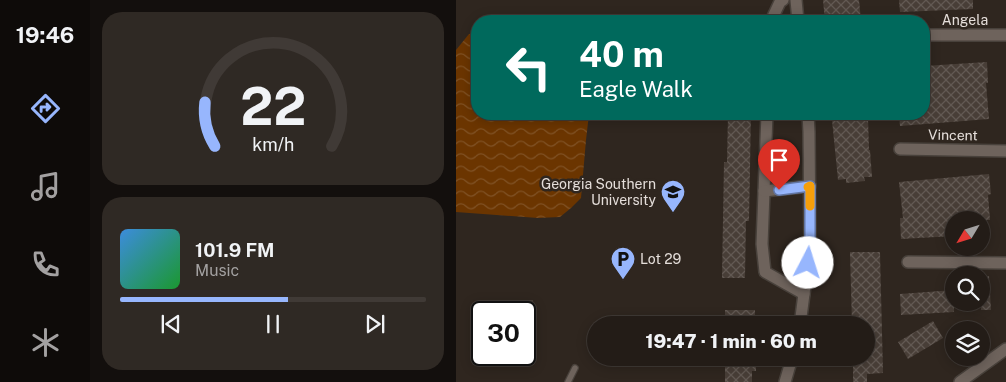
<!DOCTYPE html>
<html lang="en">
<head>
<meta charset="utf-8">
<style>
  :root { --surface:#231c17; --page:#2f2924; --text:#f1f3f6; --muted:#a3a1a1; --line:#403a36; --accent:#97b6fd }
  body { margin:0; font-family:"Public Sans",sans-serif; background:var(--page); color:var(--text); height:100vh; display:flex; flex-direction:column; font-size:19px; white-space:nowrap }
  * { box-sizing:border-box; margin:0 }
  p { font-size:16px; color:var(--muted) }
  .icon { flex:none; width:28px; height:28px; fill:none; stroke:currentColor; stroke-width:2; stroke-linecap:round; stroke-linejoin:round }
  .map { position:relative; flex:1; overflow:hidden }
  .panel { display:flex; flex-direction:column; gap:12px; padding:12px; background:#130f0d; width:366px }
  .panel>* { flex:none }
  .banner { position:absolute; left:15px; top:15px; width:459px; height:105px; border-radius:20px; box-shadow:0 2px 12px #0003,0 0 0 1px var(--line); background:#00695c; color:#fff; overflow:hidden }
  .needle { width:32px; rotate:232deg }
  .tools { position:absolute; left:489px; top:211px; display:grid; gap:10px }
  .tools a { display:grid; place-items:center; width:45px; height:45px; border-radius:50%; background:var(--surface); box-shadow:0 2px 12px #0003,0 0 0 1px var(--line); font-size:25px }
  .speed { position:absolute; left:15px; top:301px; display:flex; gap:10px; font-size:25px; font-weight:700; text-align:center }
  .speed>* { display:grid; place-content:center; width:65px; height:65px; border-radius:50%; background:var(--surface); box-shadow:0 2px 12px #0003,0 0 0 1px var(--line); line-height:1 }
  .speed .limit { border:2px solid #111; border-radius:8px; background:#fff; color:#111 }
  .pin { position:absolute; display:grid; place-items:center; width:42px; height:42px; color:#fff; margin:-51px -21px; border-radius:50% 50% 50% 0; rotate:-45deg; box-shadow:0 0 5px #0007 }
  .pin .icon { rotate:45deg }
  .me { position:absolute; width:55px; margin:-28px; rotate:5deg; stroke-linejoin:round; filter:drop-shadow(0 0 4px #0008) }
  .turn { display:flex; align-items:center; gap:18px; height:105px; padding:0 25px; font-size:22px }
  .turn .icon { width:65px; height:65px; stroke-width:2.5 }
  .turn b { display:block; font-size:35px; line-height:42px }
  .panel .card { flex:1; display:flex; flex-direction:column; justify-content:center; gap:8px; min-width:0; padding:0 18px; border-radius:20px; background:var(--page) }
  .panel .dial { align-items:center; gap:0 }
  .dial svg { height:130px; overflow:visible; fill:none; stroke:var(--line); stroke-width:7; stroke-linecap:round; text-anchor:middle }
  .dial text { fill:var(--text); stroke:none }
  .song { display:flex; align-items:center; gap:15px }
  .cover { width:60px; height:60px; border-radius:8px; background:linear-gradient(135deg,hsl(210 70% 55%),hsl(130 70% 35%)) }
  .played { height:5px; border-radius:2px; background:linear-gradient(90deg,var(--accent) 55%,var(--line) 55%) }
  .keys { display:flex; justify-content:space-around; direction:ltr }
  .trip { position:absolute; left:131px; top:316px; width:288px; height:50px; border-radius:25px; background:var(--surface); box-shadow:0 2px 12px #0003,0 0 0 1px var(--line); font-weight:800; line-height:50px; text-align:center }
  main { display:flex; flex:1; min-height:0 }
  .tabs { display:flex; flex-direction:column; width:90px; justify-content:space-around; align-items:center; background:#0e0b09; color:var(--muted) }
  .tabs .icon { width:35px; height:35px }
  .tabs .current { color:var(--accent) }
  .tabs b { font-size:22px; color:var(--text) }
  .map>svg:first-child { display:block }
  .water { fill:url(#water-waves) }
  .building { fill:url(#building-cross-hatch) }
  .lines { fill:none; stroke-linecap:round; stroke-linejoin:round }
  .lane-casing { stroke:#48413b; stroke-width:8 }
  .street-casing { stroke:#48413b; stroke-width:14 }
  .lane { stroke:#6e635c; stroke-width:5.5 }
  .street { stroke:#6e635c; stroke-width:11 }
  .route-casing { stroke:#6276a4; stroke-width:12 }
  .route { stroke:#97b6fd; stroke-width:9 }
  .slow { stroke:#f59e0b; stroke-width:9 }
  .labels { text-anchor:middle; dominant-baseline:central; stroke-width:5; stroke-linejoin:round; paint-order:stroke }
  .street-label { font-size:14px; fill:#e5deda; stroke:#2f261f }
  .poi-label { font-size:14px; fill:#e5deda; stroke:#2f261f; text-anchor:end }
</style>
</head>
<body>
<main>
<nav class="tabs">
<b>19:46</b>
<svg class="icon current" aria-label="directions" viewBox="0 0 24 24"><path d="M12 3l9 9-9 9-9-9zM9 14v-3h6M13 9l2 2-2 2"/></svg>
<svg class="icon" aria-label="music" viewBox="0 0 24 24"><path d="M9 18V5l10-2v13"/><circle cx="6" cy="18" r="3"/><circle cx="16" cy="16" r="3"/></svg>
<svg class="icon" aria-label="phone" viewBox="0 0 24 24"><path d="M5 4h4l2 5-3 2q2 4 5 5l2-3 5 2v4C11 20 4 13 5 4z"/></svg>
<svg class="icon" aria-label="climate" viewBox="0 0 24 24"><path d="M12 3v18M4 7l16 10M4 17L20 7"/></svg>
</nav>
<section class="panel">
<div class="card dial"><svg viewBox="0 0 100 80">
<path d="M14 69A42 42 0 1 1 86 69"/>
<path d="M14 69A42 42 0 0 1 8 42" stroke="#97b6fd"/>
<text x="50" y="56" font-size="32" font-weight="700">22</text>
<text x="50" y="72" font-size="11">km/h</text>
</svg></div>
<div class="card">
<div class="song"><i class="cover"></i><div><b>101.9 FM</b><p>Music</p></div></div>
<div class="played"></div>
<div class="keys"><svg class="icon" aria-label="previous" viewBox="0 0 24 24"><path d="M18 5L8 12l10 7zM5 5v14"/></svg><svg class="icon" aria-label="pause" viewBox="0 0 24 24"><path d="M8 5v14M16 5v14"/></svg><svg class="icon" aria-label="next" viewBox="0 0 24 24"><path d="M6 5l10 7-10 7zM19 5v14"/></svg></div>
</div>
</section>
<div class="map">
<svg width="550" height="382" viewBox="0 0 550 382">
  <defs>
    <pattern id="water-waves" width="16" height="10" patternUnits="userSpaceOnUse" patternTransform="scale(1.25)"><rect width="16" height="10" fill="#6b3500"/><path d="M0 5q4-4 8 0t8 0" fill="none" stroke="#805225"/></pattern>
    <pattern id="building-cross-hatch" width="8" height="8" patternUnits="userSpaceOnUse" patternTransform="scale(1.25)"><rect width="8" height="8" fill="#483e37"/><path d="M0 0l8 8M0 8l8-8" fill="none" stroke="#625953"/></pattern>
  </defs>
  <rect width="100%" height="100%" fill="#2f261f"/>
  <path class="water" d="M21,33v81h112l-3,26 -5,58 -10,10 -11,9 -22,1 -82,-6v-162l13,-16z"/>
  <g class="building">
    <path d="M367,0h36l2,20h-8v1h-28z"/>
    <path d="M443,0h74v9l-73,3z"/>
    <path d="M531,62l1,21h-2l3,36 -89,7 -1,-12h25v-48z"/>
    <path d="M272,114h23l-2,107h-3l-1,57h-23l2,-116h3z"/>
    <path d="M385,114h18l1,3 8,1 1,32h1l2,27h-8l1,4 -19,2v-4l-8,1 -6,-60 9,-1z"/>
    <path d="M533,174l2,20 -3,1 2,25h-36v16l-53,3 -1,-21h3l-4,-36z"/>
    <path d="M394,252h30l3,121 -16,1v8h-14v-24h13v-33h-14z"/>
    <path d="M525,276h8l2,34h-10z"/>
    <path d="M498,290v22l-53,3 -1,-21z"/>
    <path d="M69,300h8l3,48h-11z"/>
    <rect x="269" y="310" width="30" height="15"/>
    <path d="M477,321l10,17 -35,21 -10,-17z"/>
    <path d="M269,358h31v13h-4v11h-27z"/>
  </g>
  <g class="lines">
    <defs>
      <path id="lane" d="M112,382l7,-14"/>
      <g id="street">
        <path d="M340,0l2,21"/>
        <path d="M315,21l9,-19 3,-2"/>
        <path d="M468,35h82"/>
        <path d="M311,114l-5,130 3,28 39,22"/>
        <path d="M444,149l106,2"/>
        <path d="M308,191l46,-5"/>
        <path d="M452,262l98,1"/>
        <path d="M344,325l10,-78 -1,-115 -1,-18"/>
        <path d="M329,382l7,-24"/>
        <path d="M504,382l46,-33"/>
      </g>
    </defs>
    <use href="#lane" class="lane-casing"/>
    <use href="#street" class="street-casing"/>
    <use href="#lane" class="lane"/>
    <use href="#street" class="street"/>
  </g>
  <g class="lines">
    <defs>
      <path id="route" d="M323,190l31,-4v61l-2,16"/>
    </defs>
    <use href="#route" class="route-casing"/>
    <use href="#route" class="route"/>
    <path class="slow" d="M352,187l2,-1v20"/>
  </g>
  <defs>
    <symbol id="university-pin" viewBox="-11 -11 22 30"><path d="M0 17L-7.5 6A9.5 9.5 0 1 1 7.5 6Z" fill="#97b6fd" stroke="#2f261f"/><path d="M0-5L7-2L0 1L-7-2ZM-4 1L0 2.5L4 1V4Q0 6-4 4Z" fill="#111"/></symbol>
    <symbol id="parking-pin" viewBox="-11 -11 22 30"><path d="M0 17L-7.5 6A9.5 9.5 0 1 1 7.5 6Z" fill="#97b6fd" stroke="#2f261f"/><path d="M-3.5-5.5H1a3.5 3.5 0 0 1 0 7H-1V5.5H-3.5ZM-1-3.4V-.6H.8a1.4 1.4 0 0 0 0-2.8Z" fill="#111"/></symbol>
  </defs>
  <g fill-rule="evenodd">
    <use href="#university-pin" x="203" y="178" width="28" height="38"/>
    <use href="#parking-pin" x="153" y="245" width="28" height="38"/>
  </g>
  <g class="labels">
    <g class="street-label">
      <text x="509" y="20">Angela</text>
      <text transform="translate(497 135) rotate(1)">Vincent</text>
    </g>
    <g class="poi-label">
      <text x="200" y="184">Georgia Southern<tspan x="200" dy="16">University</tspan></text>
      <text x="184" y="259" text-anchor="start">Lot 29</text>
    </g>
  </g>
</svg>
<div class="tools">
<a><svg class="needle" viewBox="-14 -14 28 28"><path d="M0-13l5 13h-10z" fill="#e53935"/><path d="M0 13l5-13h-10z" fill="#a3a1a1"/></svg></a>
<a><svg class="icon" aria-label="search" viewBox="0 0 24 24"><circle cx="10" cy="10" r="6"/><path d="M15 15l6 6"/></svg></a>
<a><svg class="icon" aria-label="layers" viewBox="0 0 24 24"><path d="M12 4l9 5-9 5-9-5zM3 14l9 5 9-5"/></svg></a>
</div>
<div class="speed"><div class="limit">30</div></div>
<div class="pin" style="left:323px;top:190px;background:#d93025"><svg class="icon" aria-label="arrive" viewBox="0 0 24 24"><path d="M6 21V4h12l-3 4 3 4H6"/></svg></div>
<svg class="me" style="left:352px;top:263px" viewBox="-20 -20 40 40"><circle r="19" fill="#fff"/><path d="M0-13L10 11 0 6-10 11z" fill="#97b6fd"/></svg>
<div class="trip">19:47 · 1 min · 60 m</div>
<div class="banner">
<div class="turn"><svg class="icon" aria-label="left" viewBox="0 0 24 24"><path d="M17 20v-9H6M10 6l-5 5 5 5"/></svg><div><b>40 m</b>Eagle Walk</div></div>
</div>
</div>
</main>
</body>
</html>
